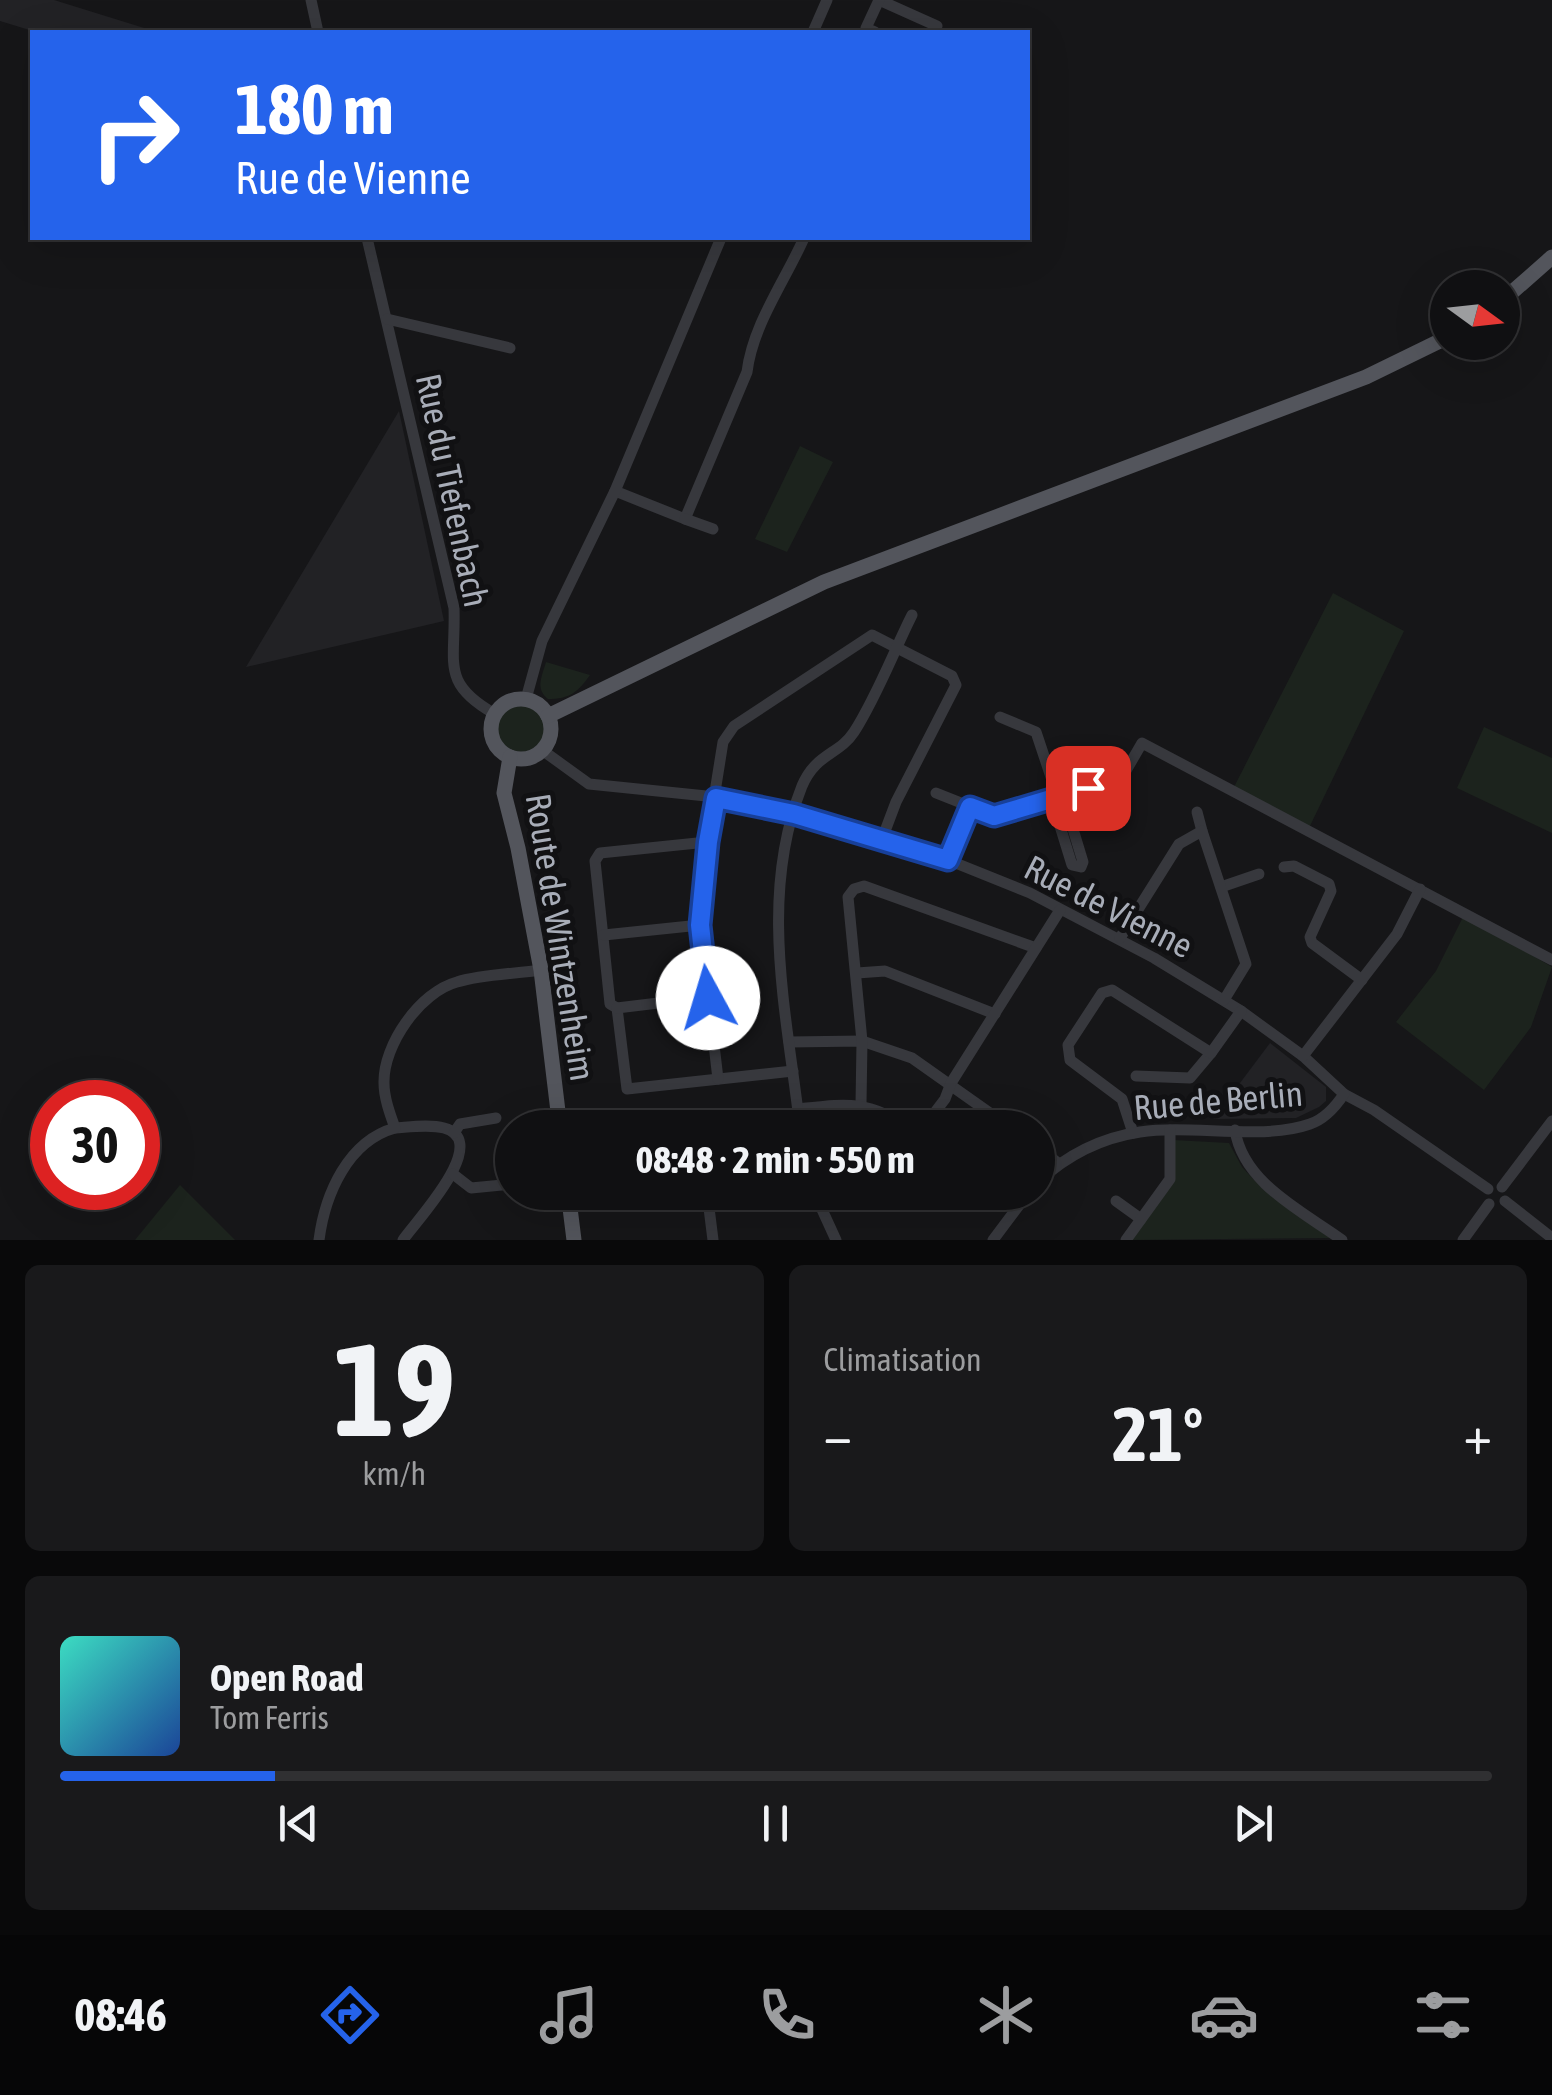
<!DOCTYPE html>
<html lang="fr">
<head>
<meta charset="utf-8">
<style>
  :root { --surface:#101012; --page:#19191b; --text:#f1f3f6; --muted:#9c9d9f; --line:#303032; --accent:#2563eb }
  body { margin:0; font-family:"Asap Condensed",sans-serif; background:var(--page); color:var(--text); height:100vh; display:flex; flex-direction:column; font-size:38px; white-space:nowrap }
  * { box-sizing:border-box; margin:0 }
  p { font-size:32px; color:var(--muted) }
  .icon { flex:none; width:55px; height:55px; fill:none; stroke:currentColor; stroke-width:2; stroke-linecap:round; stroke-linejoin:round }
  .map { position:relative; height:1240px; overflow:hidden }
  .drawer { display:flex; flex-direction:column; gap:25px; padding:25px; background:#09090a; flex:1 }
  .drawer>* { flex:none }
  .banner { position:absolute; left:30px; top:30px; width:1000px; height:210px; border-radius:0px; box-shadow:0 10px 40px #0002,0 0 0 2px var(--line); background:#2563eb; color:#fff; overflow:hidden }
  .needle { width:65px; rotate:105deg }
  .fabs { position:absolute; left:1430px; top:270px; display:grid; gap:20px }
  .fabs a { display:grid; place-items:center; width:90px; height:90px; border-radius:50%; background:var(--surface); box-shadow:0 10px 40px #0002,0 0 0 2px var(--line); font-size:50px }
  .speed { position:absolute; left:30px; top:1080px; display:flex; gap:20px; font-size:50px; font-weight:700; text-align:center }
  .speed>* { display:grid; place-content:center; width:130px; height:130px; border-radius:50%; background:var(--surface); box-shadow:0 10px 40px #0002,0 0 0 2px var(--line); line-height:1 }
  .speed .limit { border:15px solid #d22; background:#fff; color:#111 }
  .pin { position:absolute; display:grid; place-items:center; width:85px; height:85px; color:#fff; margin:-42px; border-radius:20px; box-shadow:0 5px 15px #0006 }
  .me { position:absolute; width:110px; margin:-55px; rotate:354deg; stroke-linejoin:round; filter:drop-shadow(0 0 8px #0008) }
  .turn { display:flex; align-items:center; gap:35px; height:210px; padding:0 40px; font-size:45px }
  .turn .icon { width:130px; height:130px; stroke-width:2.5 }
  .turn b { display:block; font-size:70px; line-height:85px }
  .big { font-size:75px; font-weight:700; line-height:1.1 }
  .drawer .card { flex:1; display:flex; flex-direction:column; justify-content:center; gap:15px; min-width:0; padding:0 35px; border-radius:15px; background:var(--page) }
  .drawer .dial { align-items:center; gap:0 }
  .dial b { font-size:130px; line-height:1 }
  .song { display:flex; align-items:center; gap:30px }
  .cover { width:120px; height:120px; border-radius:15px; background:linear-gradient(135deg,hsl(170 70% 55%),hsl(220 70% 35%)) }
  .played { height:10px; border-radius:5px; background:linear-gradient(90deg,var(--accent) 15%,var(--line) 15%) }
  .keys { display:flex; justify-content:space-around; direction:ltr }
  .heat { display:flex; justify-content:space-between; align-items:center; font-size:55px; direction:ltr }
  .drawer .tiles { flex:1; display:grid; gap:25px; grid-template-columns:1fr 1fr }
  .card:last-child { grid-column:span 2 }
  .trip { position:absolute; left:495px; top:1110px; width:560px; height:100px; border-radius:50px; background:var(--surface); box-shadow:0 10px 40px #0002,0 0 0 2px var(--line); font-weight:700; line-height:100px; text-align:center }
  .dock { display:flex; height:160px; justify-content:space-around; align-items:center; background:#060607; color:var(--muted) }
  .dock .icon { width:70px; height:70px }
  .dock .current { color:var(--accent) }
  .dock b { font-size:45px; color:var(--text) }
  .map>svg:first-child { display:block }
  .built { fill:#222225 }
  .green { fill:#1c231d }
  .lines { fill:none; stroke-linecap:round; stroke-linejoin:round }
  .minor { stroke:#37383d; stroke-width:11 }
  .major { stroke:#53555c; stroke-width:15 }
  .route-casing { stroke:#184099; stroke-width:25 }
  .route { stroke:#2563eb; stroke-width:18 }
  .labels { text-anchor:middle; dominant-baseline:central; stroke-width:10; stroke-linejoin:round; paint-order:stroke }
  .street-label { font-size:35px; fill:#a8adb8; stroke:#111113 }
</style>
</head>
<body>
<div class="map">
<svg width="1552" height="1240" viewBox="0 0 1552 1240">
  <rect width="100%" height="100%" fill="#161618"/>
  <g class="built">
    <path d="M0,0h54l103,32h-121l-36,-11z"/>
    <path d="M399,411l45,210 -198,46z"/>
    <path d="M1270,1043l56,44v14l-7,6 -23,11 -83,1z"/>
  </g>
  <g class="green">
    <path d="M800,446l33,16 -46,90 -32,-13z"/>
    <path d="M1333,593l71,38 -95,197 -76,-39z"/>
    <path d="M546,662l44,13c-12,17 -20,24 -42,24 -13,-10 -6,-23 -2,-37z"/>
    <circle cx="521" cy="729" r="24"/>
    <path d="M1484,727l68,31v75l-95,-45z"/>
    <path d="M1464,915l88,52 -21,60 -47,63 -88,-68 40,-51z"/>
    <path d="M1173,1140l56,3 13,24 16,17 72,54 -200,2 44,-59z"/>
    <path d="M180,1185l55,55h-100z"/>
  </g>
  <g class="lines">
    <g class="minor">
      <path d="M311,0l7,32"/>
      <path d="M879,0l58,26 -3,6"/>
      <path d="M813,32l14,-32"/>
      <path d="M875,32l-9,-4 13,-28"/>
      <path d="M367,238l87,370c2,55 -14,75 41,106"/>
      <path d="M387,319l123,29"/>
      <path d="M615,491l70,28 62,-147c6,-48 38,-91 57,-134"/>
      <path d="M685,519l28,10"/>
      <path d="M526,699l16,-58 73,-150 106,-253"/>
      <path d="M1000,717l36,15 22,66"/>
      <path d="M542,750l47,34 127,13 78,17 154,46 82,33 124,65 87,53 62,45 41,38 30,16 114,79"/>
      <path d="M936,793l58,23 120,-36 10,-6 18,-31 410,217"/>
      <path d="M1052,800l20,65 9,2 2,-5 -20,-66"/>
      <path d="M1197,812l5,19"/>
      <path d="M707,842l-107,11 -5,8 15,143 7,4 10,81 166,-18"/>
      <path d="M948,860l22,-53"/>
      <path d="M1284,867l10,-1 35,18 2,7 -21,46 2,6 50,37"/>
      <path d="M1221,887l38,-13"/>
      <path d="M604,935l96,-10"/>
      <path d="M1120,938l59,-94 23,-13 44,133 -22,36"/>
      <path d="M857,973l28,-2 110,43"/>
      <path d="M617,1008l91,-11"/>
      <path d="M789,1042l73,-1 50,17 99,70"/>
      <path d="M1303,1056l94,-122 23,-45"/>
      <path d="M1136,1076l54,2 21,-25"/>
      <path d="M718,1079l-18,-154 7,-83 16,-100 11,-16 138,-91 80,41 4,9 -60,117 -14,37"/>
      <path d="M861,1104l1,-63 -14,-144 6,-8 10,-3 172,62"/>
      <path d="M798,1109c46,-5 70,-10 110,19"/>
      <path d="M395,1128c15,-1 35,-4 49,0 49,13 -29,94 -41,112"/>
      <path d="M800,1128c-13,-114 -42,-231 2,-342 14,-33 37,-31 52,-54 23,-36 39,-79 58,-117"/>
      <path d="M923,1128l22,-29 6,-16 109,-173"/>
      <path d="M1235,1130c8,53 67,81 107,110"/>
      <path d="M454,1133l6,-9 36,-6"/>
      <path d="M1133,1133l-11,-34 -52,-39 -2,-15 34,-52 10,-3 99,63 30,-42"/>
      <path d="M1038,1147l20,16"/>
      <path d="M453,1174l18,14 41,-4"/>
      <path d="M1038,1182c29,-27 62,-44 102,-50 52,-8 122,9 170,-8 15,-5 26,-18 34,-30"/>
      <path d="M1502,1187l50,-66"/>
      <path d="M707,1192l6,48"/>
      <path d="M814,1192l22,48"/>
      <path d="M1116,1201l25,18"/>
      <path d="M1505,1201l47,37"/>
      <path d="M319,1240c6,-46 29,-99 76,-112 -5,-14 -11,-30 -11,-45 -1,-38 36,-91 73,-101 26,-8 57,-8 84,-12"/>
      <path d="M993,1240l36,-48"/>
      <path d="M1126,1240l44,-61v-49"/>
      <path d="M1463,1240l26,-36"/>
    </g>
    <g class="major">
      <path d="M1502,301l50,-44"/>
      <circle cx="521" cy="729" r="30"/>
      <path d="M548,716l276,-134 542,-205 82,-40"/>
      <path d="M510,757l-6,36 14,55 23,122 19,158"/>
      <path d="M568,1192l6,48"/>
    </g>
  </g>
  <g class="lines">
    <defs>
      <path id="route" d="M708,998l-8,-73 8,-83 8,-44 78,16 154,46 22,-53 24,9 94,-28"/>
    </defs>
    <use href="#route" class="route-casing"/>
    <use href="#route" class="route"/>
  </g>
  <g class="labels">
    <g class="street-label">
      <text transform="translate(453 490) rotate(78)">Rue du Tiefenbach</text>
      <text transform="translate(1109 906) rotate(27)">Rue de Vienne</text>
      <text transform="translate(561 937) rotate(81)">Route de Wintzenheim</text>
      <text transform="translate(1218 1100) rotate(-5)">Rue de Berlin</text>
    </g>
  </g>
</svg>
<div class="fabs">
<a><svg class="needle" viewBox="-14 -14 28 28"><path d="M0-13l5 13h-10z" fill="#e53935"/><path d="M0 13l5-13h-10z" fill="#9c9d9f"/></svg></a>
</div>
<div class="speed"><div class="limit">30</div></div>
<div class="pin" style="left:1088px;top:788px;background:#d93025"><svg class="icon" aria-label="arrive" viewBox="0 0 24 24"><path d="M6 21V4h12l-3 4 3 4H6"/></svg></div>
<svg class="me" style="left:708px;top:998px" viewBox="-20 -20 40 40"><circle r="19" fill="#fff"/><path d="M0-13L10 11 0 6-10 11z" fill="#2563eb"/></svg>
<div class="trip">08:48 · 2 min · 550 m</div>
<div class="banner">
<div class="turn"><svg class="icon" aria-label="right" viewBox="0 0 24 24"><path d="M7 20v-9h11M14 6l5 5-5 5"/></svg><div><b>180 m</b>Rue de Vienne</div></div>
</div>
</div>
<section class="drawer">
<div class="tiles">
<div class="card dial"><b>19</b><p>km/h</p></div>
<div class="card"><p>Climatisation</p>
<div class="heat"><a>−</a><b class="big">21°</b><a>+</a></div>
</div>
<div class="card">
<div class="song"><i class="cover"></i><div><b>Open Road</b><p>Tom Ferris</p></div></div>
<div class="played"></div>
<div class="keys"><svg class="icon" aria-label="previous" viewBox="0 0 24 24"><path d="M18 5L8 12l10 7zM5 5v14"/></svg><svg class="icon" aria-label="pause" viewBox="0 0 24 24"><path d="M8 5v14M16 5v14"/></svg><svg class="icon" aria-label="next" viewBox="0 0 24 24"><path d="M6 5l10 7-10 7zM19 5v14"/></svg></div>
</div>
</div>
</section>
<nav class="dock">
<b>08:46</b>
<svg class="icon current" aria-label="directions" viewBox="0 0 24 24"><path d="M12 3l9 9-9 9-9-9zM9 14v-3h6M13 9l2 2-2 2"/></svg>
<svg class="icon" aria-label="music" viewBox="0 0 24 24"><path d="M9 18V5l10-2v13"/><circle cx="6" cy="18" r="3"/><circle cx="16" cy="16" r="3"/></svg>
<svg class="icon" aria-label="phone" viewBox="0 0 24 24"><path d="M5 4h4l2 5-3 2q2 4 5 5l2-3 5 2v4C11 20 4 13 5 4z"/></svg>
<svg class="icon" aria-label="climate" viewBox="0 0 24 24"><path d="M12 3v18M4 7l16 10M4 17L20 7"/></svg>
<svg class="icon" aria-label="car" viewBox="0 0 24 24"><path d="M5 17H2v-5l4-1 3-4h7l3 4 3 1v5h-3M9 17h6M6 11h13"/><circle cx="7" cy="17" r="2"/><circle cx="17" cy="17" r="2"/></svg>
<svg class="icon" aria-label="filters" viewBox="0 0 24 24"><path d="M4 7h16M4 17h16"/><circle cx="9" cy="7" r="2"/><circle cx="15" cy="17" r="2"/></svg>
</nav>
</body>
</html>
